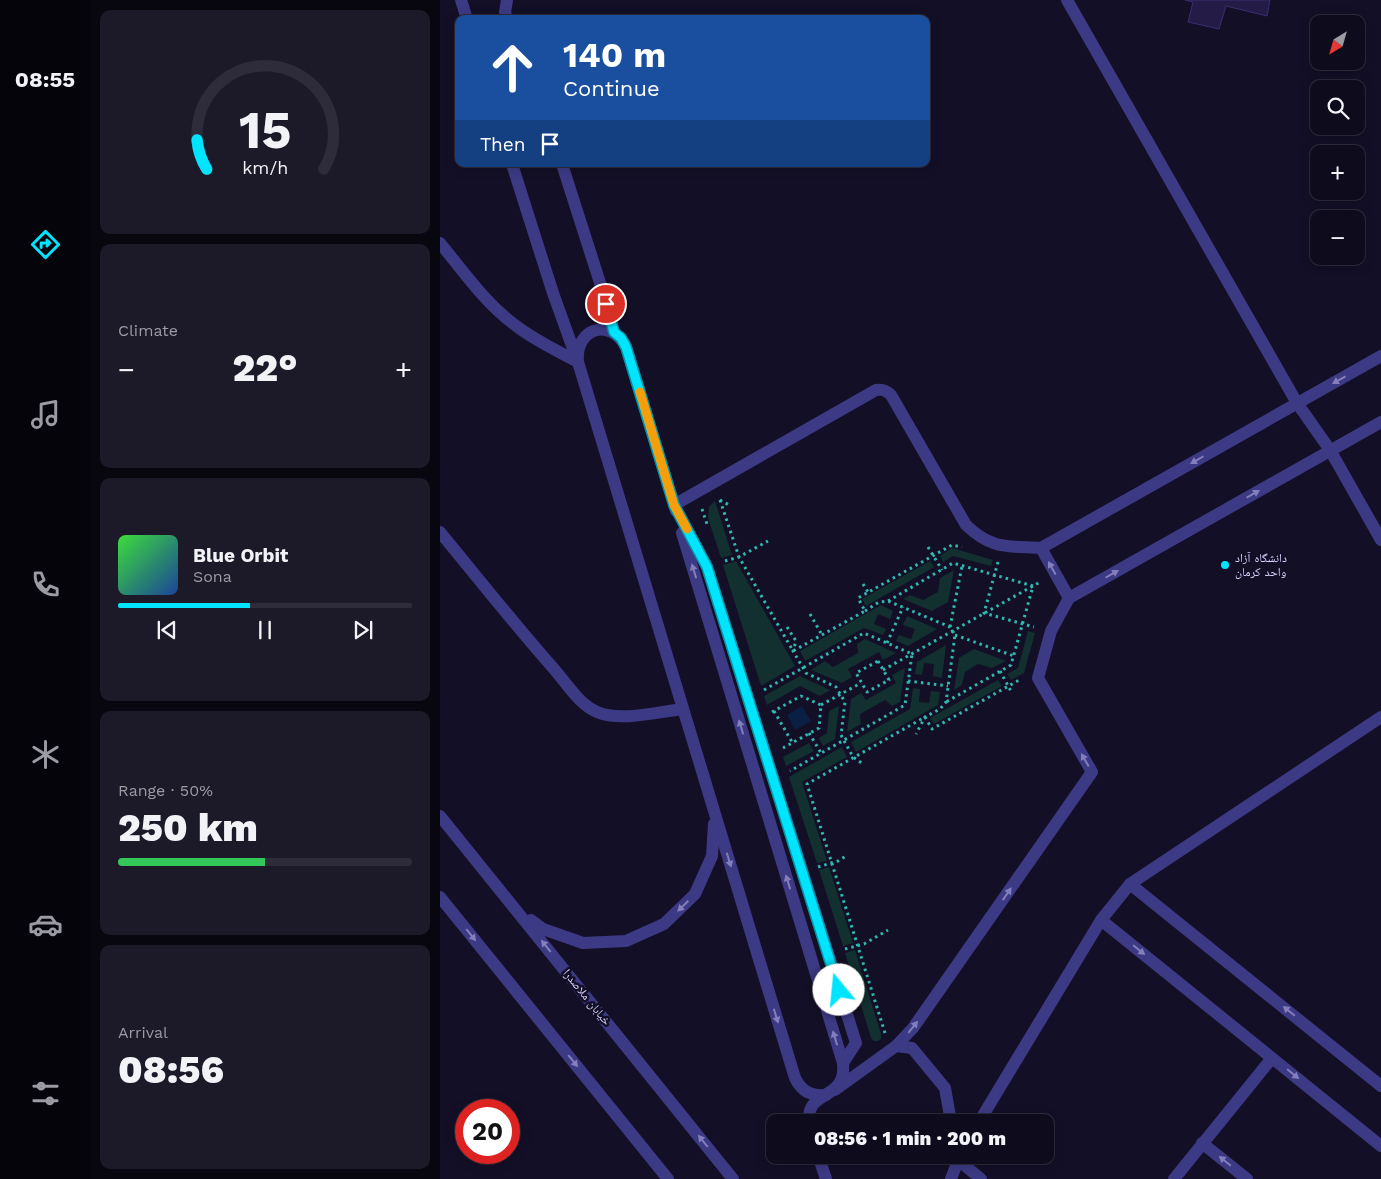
<!DOCTYPE html>
<html lang="en">
<head>
<meta charset="utf-8">
<style>
  :root { --surface:#0e0b1c; --page:#1c1929; --text:#f1f3f6; --muted:#9b9ba3; --line:#2e2b3b; --accent:#00e5ff }
  body { margin:0; font-family:"Work Sans","Noto Naskh Arabic",sans-serif; background:var(--page); color:var(--text); height:100vh; display:flex; flex-direction:column; font-size:19px; white-space:nowrap }
  * { box-sizing:border-box; margin:0 }
  p { font-size:16px; color:var(--muted) }
  .icon { flex:none; width:28px; height:28px; fill:none; stroke:currentColor; stroke-width:2; stroke-linecap:round; stroke-linejoin:round }
  .map { position:relative; flex:1; overflow:hidden }
  .details { display:flex; flex-direction:column; gap:10px; padding:10px; background:#08060f; width:350px }
  .details>* { flex:none }
  .top-card { position:absolute; left:15px; top:15px; width:475px; height:152px; border-radius:10px; box-shadow:0 2px 12px #0003,0 0 0 1px var(--line); background:#1a4fa0; color:#fff; overflow:hidden }
  .needle { width:32px; rotate:217deg }
  .controls { position:absolute; left:870px; top:15px; display:grid; gap:10px }
  .controls a { display:grid; place-items:center; width:55px; height:55px; border-radius:10px; background:var(--surface); box-shadow:0 2px 12px #0003,0 0 0 1px var(--line); font-size:25px }
  .speed { position:absolute; left:15px; top:1099px; display:flex; gap:10px; font-size:25px; font-weight:700; text-align:center }
  .speed>* { display:grid; place-content:center; width:65px; height:65px; border-radius:50%; background:var(--surface); box-shadow:0 2px 12px #0003,0 0 0 1px var(--line); line-height:1 }
  .speed .limit { border:8px solid #d22; background:#fff; color:#111 }
  .pin { position:absolute; display:grid; place-items:center; width:42px; height:42px; color:#fff; margin:-21px; border:2px solid #fff; border-radius:50%; box-shadow:0 1px 5px #0007 }
  .me { position:absolute; width:55px; margin:-28px; rotate:343deg; stroke-linejoin:round; filter:drop-shadow(0 0 4px #0008) }
  .turn { display:flex; align-items:center; gap:18px; height:105px; padding:0 25px; font-size:22px }
  .turn .icon { width:65px; height:65px; stroke-width:2.5 }
  .turn b { display:block; font-size:35px; line-height:42px }
  .then { display:flex; align-items:center; height:48px; padding:0 25px; background:#0003; gap:10px; font-size:19px }
  .big { font-size:38px; font-weight:800; line-height:1.1 }
  .details .card { flex:1; display:flex; flex-direction:column; justify-content:center; gap:8px; min-width:0; padding:0 18px; border-radius:10px; background:var(--page) }
  .details .dial { align-items:center; gap:0 }
  .dial svg { height:130px; overflow:visible; fill:none; stroke:var(--line); stroke-width:7; stroke-linecap:round; text-anchor:middle }
  .dial text { fill:var(--text); stroke:none }
  .song { display:flex; align-items:center; gap:15px }
  .cover { width:60px; height:60px; border-radius:8px; background:linear-gradient(135deg,hsl(120 70% 55%),hsl(220 70% 35%)) }
  .played { height:5px; border-radius:2px; background:linear-gradient(90deg,var(--accent) 45%,var(--line) 45%) }
  .keys { display:flex; justify-content:space-around; direction:ltr }
  .heat { display:flex; justify-content:space-between; align-items:center; font-size:28px; direction:ltr }
  .charge { height:8px; border-radius:4px; background:linear-gradient(90deg,#34c759 50%,var(--line) 0) }
  .trip { position:absolute; left:326px; top:1114px; width:288px; height:50px; border-radius:10px; background:var(--surface); box-shadow:0 2px 12px #0003,0 0 0 1px var(--line); font-weight:800; line-height:50px; text-align:center }
  main { display:flex; flex:1; min-height:0 }
  .tab-bar { display:flex; flex-direction:column; width:90px; justify-content:space-around; align-items:center; background:#06040b; color:var(--muted) }
  .tab-bar .icon { width:35px; height:35px }
  .tab-bar .selected { color:var(--accent) }
  .tab-bar b { font-size:22px; color:var(--text) }
  .map>svg:first-child { display:block }
  .green { fill:#12302f }
  .water { fill:#0a1f44 }
  .building { fill:#241b47; stroke:#3b2d73 }
  .lines { fill:none; stroke-linecap:round; stroke-linejoin:round }
  .path { stroke:#2fb8b0; stroke-width:3; stroke-dasharray:2.5 4; stroke-linecap:butt }
  .minor { stroke:#3d3a85; stroke-width:12 }
  .oneway { fill:#837fbc }
  .route-casing { stroke:#0095a6; stroke-width:12 }
  .route { stroke:#00e5ff; stroke-width:9 }
  .slow { stroke:#f59e0b; stroke-width:9 }
  .poi-dot { fill:#00e5ff; stroke:#130f26; stroke-width:2 }
  .labels { text-anchor:middle; dominant-baseline:central; stroke-width:5; stroke-linejoin:round; paint-order:stroke }
  .poi-label { font-size:12px; fill:#d9d4ff; stroke:#130f26; text-anchor:start }
  .street-label { font-size:12px; fill:#d9d4ff; stroke:#130f26 }
</style>
</head>
<body>
<main>
<nav class="tab-bar">
<b>08:55</b>
<svg class="icon selected" aria-label="directions" viewBox="0 0 24 24"><path d="M12 3l9 9-9 9-9-9zM9 14v-3h6M13 9l2 2-2 2"/></svg>
<svg class="icon" aria-label="music" viewBox="0 0 24 24"><path d="M9 18V5l10-2v13"/><circle cx="6" cy="18" r="3"/><circle cx="16" cy="16" r="3"/></svg>
<svg class="icon" aria-label="phone" viewBox="0 0 24 24"><path d="M5 4h4l2 5-3 2q2 4 5 5l2-3 5 2v4C11 20 4 13 5 4z"/></svg>
<svg class="icon" aria-label="climate" viewBox="0 0 24 24"><path d="M12 3v18M4 7l16 10M4 17L20 7"/></svg>
<svg class="icon" aria-label="car" viewBox="0 0 24 24"><path d="M5 17H2v-5l4-1 3-4h7l3 4 3 1v5h-3M9 17h6M6 11h13"/><circle cx="7" cy="17" r="2"/><circle cx="17" cy="17" r="2"/></svg>
<svg class="icon" aria-label="filters" viewBox="0 0 24 24"><path d="M4 7h16M4 17h16"/><circle cx="9" cy="7" r="2"/><circle cx="15" cy="17" r="2"/></svg>
</nav>
<section class="details">
<div class="card dial"><svg viewBox="0 0 100 80">
<path d="M14 69A42 42 0 1 1 86 69"/>
<path d="M14 69A42 42 0 0 1 8 51" stroke="#00e5ff"/>
<text x="50" y="56" font-size="32" font-weight="700">15</text>
<text x="50" y="72" font-size="11">km/h</text>
</svg></div>
<div class="card"><p>Climate</p>
<div class="heat"><a>−</a><b class="big">22°</b><a>+</a></div>
</div>
<div class="card">
<div class="song"><i class="cover"></i><div><b>Blue Orbit</b><p>Sona</p></div></div>
<div class="played"></div>
<div class="keys"><svg class="icon" aria-label="previous" viewBox="0 0 24 24"><path d="M18 5L8 12l10 7zM5 5v14"/></svg><svg class="icon" aria-label="pause" viewBox="0 0 24 24"><path d="M8 5v14M16 5v14"/></svg><svg class="icon" aria-label="next" viewBox="0 0 24 24"><path d="M6 5l10 7-10 7zM19 5v14"/></svg></div>
</div>
<div class="card"><p>Range · 50%</p><b class="big">250 km</b><div class="charge"></div></div>
<div class="card"><p>Arrival</p><b class="big">08:56</b></div>
</section>
<div class="map">
<svg width="941" height="1179" viewBox="0 0 941 1179">
  <rect width="100%" height="100%" fill="#130f26"/>
  <g class="green">
    <path d="M275,501l17,54 -11,3 -13,-40 1,-11z"/>
    <path d="M512,548l41,12 -2,6 -38,-10 -10,6 -3,-6z"/>
    <path d="M296,561l59,105 -34,20 -38,-121z"/>
    <path d="M490,561l4,6 -68,39 -4,-7z"/>
    <path d="M514,570l-6,32 -16,9 -29,-12 7,-4 13,5 15,-8 2,-14z"/>
    <path d="M441,605l12,6 -3,8 -12,-5 -4,10 12,5 -3,6 -19,-7 -59,33 -5,-10z"/>
    <path d="M467,616l30,13 -29,17 -12,-5 3,-6 12,4 4,-10 -12,-4z"/>
    <path d="M588,631l7,2 -11,40 -13,7 -4,-6 11,-6z"/>
    <path d="M425,639l31,14 -13,7 -4,-8 -31,17 4,8 -10,6 -31,-13 14,-9 8,6 25,-14 -1,-9z"/>
    <path d="M506,645l-4,33 -9,-2 1,-12 -10,-1 -2,12 -7,-1 2,-12z"/>
    <path d="M534,649l32,12 -14,7 -14,-4 -13,8 -3,13 -8,5 5,-32z"/>
    <path d="M465,668l-5,34 -8,4 -7,-6 -25,14 1,10 -14,8 4,-33 10,-6 5,7 30,-17 -4,-8z"/>
    <path d="M360,676l30,14 -10,6 -20,-10 -33,19 -3,-9z"/>
    <path d="M558,680l4,6 -68,38 -4,-6z"/>
    <path d="M473,688l7,1 -1,13 10,1 2,-12 9,1 -2,13 -82,47 -5,-10 59,-33z"/>
    <path d="M399,706l-4,33 -12,7 -4,-8 8,-5 2,-22z"/>
    <path d="M369,743l5,8 -28,15 -3,-9z"/>
    <path d="M402,747l5,10 -45,25 25,79 -10,2 -28,-86z"/>
    <path d="M389,867l24,76 -10,3 -24,-76z"/>
    <path d="M415,950l26,84v5l-3,2h-4l-3,-3 -26,-85z"/>
  </g>
  <path class="water" d="M362,706l9,15 -16,9 -8,-15z"/>
  <path class="building" d="M745,0h85l-3,16 -41,-10 -7,23 -31,-7 5,-20z"/>
  <g class="lines">
    <g class="path">
      <path d="M280,500l19,57 29,-16"/>
      <path d="M280,500l9,5"/>
      <path d="M262,509l5,15"/>
      <path d="M488,547l14,23"/>
      <path d="M285,561l14,-4 54,94 72,-40 -7,-13 94,-53 10,2"/>
      <path d="M558,562l-14,51 50,14"/>
      <path d="M423,584l5,8"/>
      <path d="M448,601l65,-38 80,23 -22,79 -65,37"/>
      <path d="M425,611l14,-9 9,-1 62,26 5,8 -9,67 -6,7 -15,8 -9,17"/>
      <path d="M370,614l12,21"/>
      <path d="M347,627l9,14 -3,10 13,22 30,14 9,15 -4,33 12,22 10,7"/>
      <path d="M510,627l12,-61"/>
      <path d="M515,635l59,21"/>
      <path d="M447,643l16,-36"/>
      <path d="M438,661l11,19 -22,12 -11,-19z"/>
      <path d="M443,670l157,-88"/>
      <path d="M560,671l12,22"/>
      <path d="M468,681l40,5"/>
      <path d="M324,690l100,-57 48,21 -7,51 -115,66"/>
      <path d="M381,705l40,-22"/>
      <path d="M334,711l18,31"/>
      <path d="M332,712l29,-16 20,9 -2,23 -36,20"/>
      <path d="M369,733l12,20"/>
      <path d="M378,867l20,-6 8,-5"/>
      <path d="M405,949l19,-5 24,-14"/>
      <path d="M445,1033l-78,-249 118,-67 7,12 89,-50"/>
    </g>
    <g class="minor">
      <path d="M21,0l6,19"/>
      <path d="M627,0l230,403 33,47 51,90"/>
      <path d="M67,19l-2,-7 2,-12"/>
      <path d="M72,164l41,129 23,64"/>
      <path d="M122,164l40,125 12,43"/>
      <path d="M0,243c23,28 45,60 75,82 19,15 41,25 63,37"/>
      <path d="M236,511l-50,-164c-16,-30 -51,-19 -48,15l217,716c7,14 16,18 31,17"/>
      <path d="M0,532c38,46 75,93 114,137 13,15 25,35 43,43 23,10 61,0 86,-3"/>
      <path d="M242,533l161,530c4,39 -37,25 -34,59"/>
      <path d="M601,548l340,-192"/>
      <path d="M629,598l312,-176"/>
      <path d="M0,816l293,363"/>
      <path d="M690,884l251,202"/>
      <path d="M0,897l228,282"/>
      <path d="M91,920l12,9 40,14 43,-2 38,-17 31,-30 17,-38 2,-32"/>
      <path d="M661,920l280,226"/>
      <path d="M456,1046l16,2 33,40 6,34"/>
      <path d="M395,1090l61,-44 17,-18 179,-256 -54,-94 13,-47 18,-33 -28,-50c-33,-2 -49,2 -75,-23l-75,-130c-5,-5 -9,-6 -15,-5l-202,115 33,62 149,476 -13,20"/>
      <path d="M539,1122l122,-202 29,-36 251,-167"/>
      <path d="M762,1143l45,36"/>
      <path d="M378,1155l8,24"/>
      <path d="M516,1155l1,4 24,20"/>
      <path d="M511,1179l9,-24"/>
      <path d="M734,1179l98,-121"/>
    </g>
  </g>
  <defs><path id="oneway-solid" d="M-6-.8H1V-3.2L6.5 0L1 3.2V.8H-6Z" transform="scale(1.25)"/></defs>
  <g class="oneway">
    <use href="#oneway-solid" transform="translate(899 380) rotate(151)"/>
    <use href="#oneway-solid" transform="translate(757 460) rotate(150)"/>
    <use href="#oneway-solid" transform="translate(813 494) rotate(-30)"/>
    <use href="#oneway-solid" transform="translate(612 568) rotate(-119)"/>
    <use href="#oneway-solid" transform="translate(254 571) rotate(-107)"/>
    <use href="#oneway-solid" transform="translate(672 574) rotate(-30)"/>
    <use href="#oneway-solid" transform="translate(301 727) rotate(-107)"/>
    <use href="#oneway-solid" transform="translate(645 760) rotate(-120)"/>
    <use href="#oneway-solid" transform="translate(289 860) rotate(73)"/>
    <use href="#oneway-solid" transform="translate(348 882) rotate(-107)"/>
    <use href="#oneway-solid" transform="translate(567 894) rotate(-55)"/>
    <use href="#oneway-solid" transform="translate(243 906) rotate(136)"/>
    <use href="#oneway-solid" transform="translate(31 935) rotate(51)"/>
    <use href="#oneway-solid" transform="translate(106 946) rotate(-129)"/>
    <use href="#oneway-solid" transform="translate(699 950) rotate(39)"/>
    <use href="#oneway-solid" transform="translate(849 1011) rotate(-141)"/>
    <use href="#oneway-solid" transform="translate(336 1016) rotate(73)"/>
    <use href="#oneway-solid" transform="translate(473 1027) rotate(-51)"/>
    <use href="#oneway-solid" transform="translate(395 1038) rotate(-107)"/>
    <use href="#oneway-solid" transform="translate(133 1061) rotate(51)"/>
    <use href="#oneway-solid" transform="translate(853 1074) rotate(39)"/>
    <use href="#oneway-solid" transform="translate(263 1141) rotate(-129)"/>
    <use href="#oneway-solid" transform="translate(785 1161) rotate(-141)"/>
  </g>
  <g class="lines">
    <defs>
      <path id="route" d="M166,304l8,28 7,6 5,9 48,158 33,62 132,423"/>
    </defs>
    <use href="#route" class="route-casing"/>
    <use href="#route" class="route"/>
    <path class="slow" d="M200,392l34,113 13,24"/>
  </g>
  <circle class="poi-dot" cx="785" cy="565" r="5"/>
  <g class="labels">
    <g class="poi-label">
      <text x="795" y="558">دانشگاه آزاد<tspan x="795" dy="14">واحد کرمان</tspan></text>
    </g>
    <g class="street-label">
      <text transform="translate(147 997) rotate(51)">خیابان ملاصدرا</text>
    </g>
  </g>
</svg>
<div class="controls">
<a><svg class="needle" viewBox="-14 -14 28 28"><path d="M0-13l5 13h-10z" fill="#e53935"/><path d="M0 13l5-13h-10z" fill="#9b9ba3"/></svg></a>
<a><svg class="icon" aria-label="search" viewBox="0 0 24 24"><circle cx="10" cy="10" r="6"/><path d="M15 15l6 6"/></svg></a>
<a>+</a>
<a>−</a>
</div>
<div class="speed"><div class="limit">20</div></div>
<div class="pin" style="left:166px;top:304px;background:#d93025"><svg class="icon" aria-label="arrive" viewBox="0 0 24 24"><path d="M6 21V4h12l-3 4 3 4H6"/></svg></div>
<svg class="me" style="left:399px;top:990px" viewBox="-20 -20 40 40"><circle r="19" fill="#fff"/><path d="M0-13L10 11 0 6-10 11z" fill="#00e5ff"/></svg>
<div class="trip">08:56 · 1 min · 200 m</div>
<div class="top-card">
<div class="turn"><svg class="icon" aria-label="ahead" viewBox="0 0 24 24"><path d="M12 20V5M6 11l6-6 6 6"/></svg><div><b>140 m</b>Continue</div></div>
<div class="then">Then<svg class="icon" aria-label="arrive" viewBox="0 0 24 24"><path d="M6 21V4h12l-3 4 3 4H6"/></svg></div>
</div>
</div>
</main>
</body>
</html>
